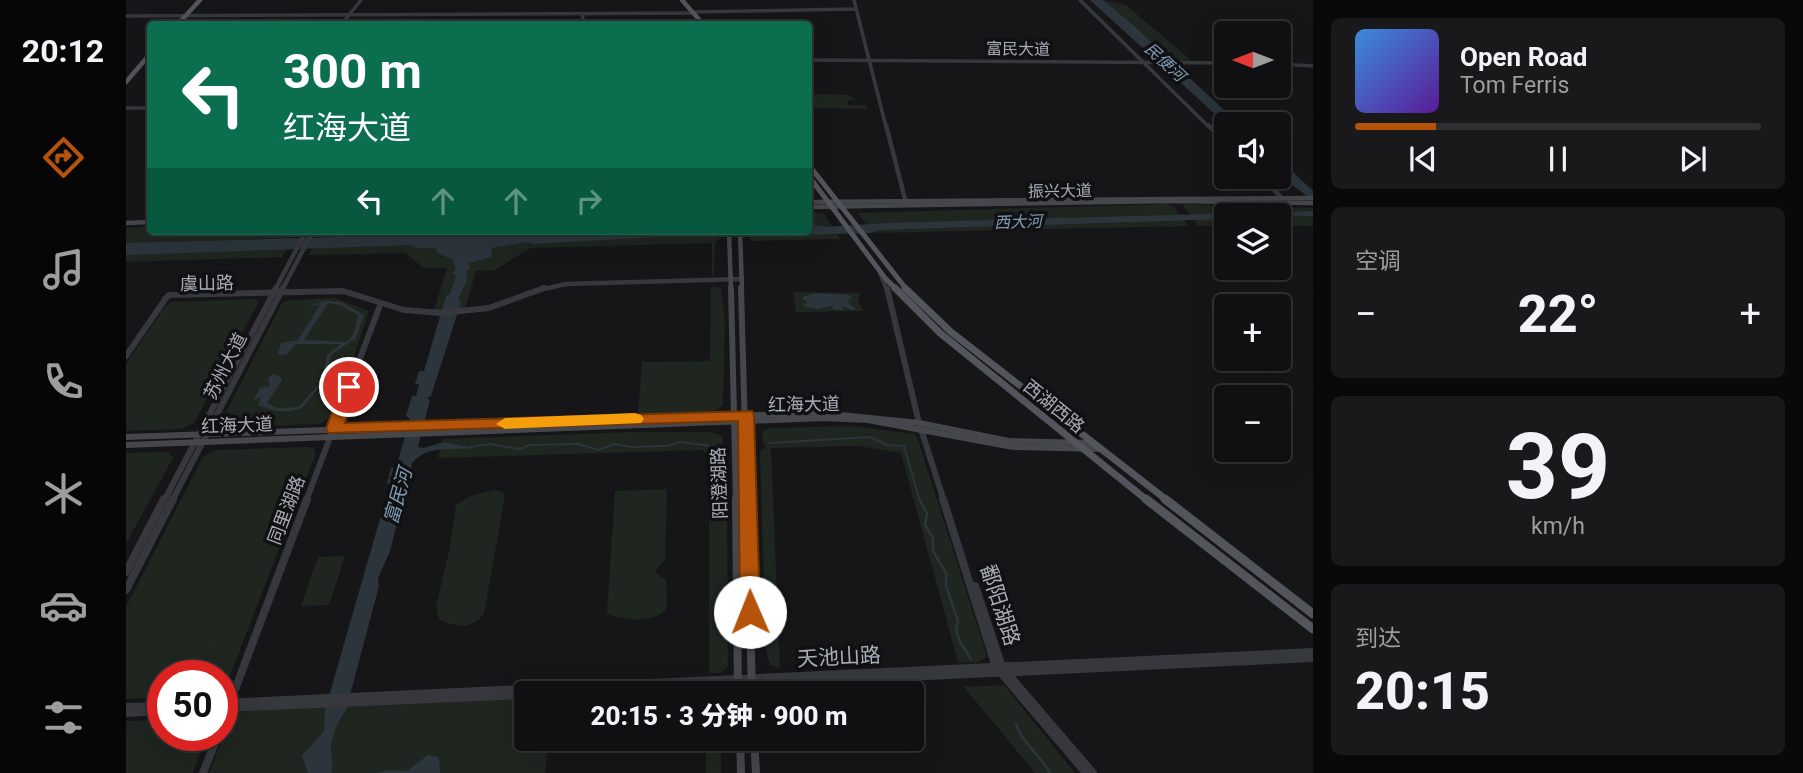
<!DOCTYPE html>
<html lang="zh">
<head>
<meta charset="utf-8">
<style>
  :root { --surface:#101012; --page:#19191b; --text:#f1f3f6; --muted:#9c9d9f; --line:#303032; --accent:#b45309 }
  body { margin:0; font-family:Roboto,"Noto Sans SC",sans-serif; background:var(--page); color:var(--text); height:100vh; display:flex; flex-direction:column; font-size:26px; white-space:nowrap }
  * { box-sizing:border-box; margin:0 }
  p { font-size:23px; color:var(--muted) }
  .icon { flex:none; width:38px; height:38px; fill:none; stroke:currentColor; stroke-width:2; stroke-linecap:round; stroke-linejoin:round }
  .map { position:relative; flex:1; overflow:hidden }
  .drawer { display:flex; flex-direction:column; gap:18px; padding:18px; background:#09090a; width:490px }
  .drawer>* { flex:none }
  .guide { position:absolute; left:21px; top:21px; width:665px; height:214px; border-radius:7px; box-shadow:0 7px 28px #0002,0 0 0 2px var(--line); background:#0b6e4f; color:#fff; overflow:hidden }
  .needle { width:46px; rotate:270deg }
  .fabs { position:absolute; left:1088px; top:21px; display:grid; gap:14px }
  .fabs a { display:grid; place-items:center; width:77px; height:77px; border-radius:7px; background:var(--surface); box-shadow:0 7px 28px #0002,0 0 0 2px var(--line); font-size:35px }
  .speed { position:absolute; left:21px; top:660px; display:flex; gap:14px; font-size:35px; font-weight:700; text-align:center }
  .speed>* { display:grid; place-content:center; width:91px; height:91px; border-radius:50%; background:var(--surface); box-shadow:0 7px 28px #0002,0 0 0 2px var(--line); line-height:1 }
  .speed .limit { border:10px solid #d22; background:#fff; color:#111 }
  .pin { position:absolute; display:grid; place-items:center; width:60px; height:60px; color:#fff; margin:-30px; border:4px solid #fff; border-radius:50%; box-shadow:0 2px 7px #0007 }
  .me { position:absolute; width:77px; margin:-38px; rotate:359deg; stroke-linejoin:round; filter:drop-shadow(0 0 5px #0008) }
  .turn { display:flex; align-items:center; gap:24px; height:147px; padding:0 21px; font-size:32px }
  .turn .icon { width:91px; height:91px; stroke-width:2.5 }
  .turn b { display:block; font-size:49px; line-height:60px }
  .lanes { display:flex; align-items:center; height:66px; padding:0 21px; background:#0003; justify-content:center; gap:35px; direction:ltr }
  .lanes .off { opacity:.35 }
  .big { font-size:52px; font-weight:800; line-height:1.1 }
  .drawer .tile { flex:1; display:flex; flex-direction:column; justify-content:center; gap:10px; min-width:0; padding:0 24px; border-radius:10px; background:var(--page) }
  .drawer .dial { align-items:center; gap:0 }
  .dial b { font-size:91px; line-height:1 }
  .song { display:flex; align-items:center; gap:21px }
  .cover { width:84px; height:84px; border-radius:10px; background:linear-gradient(135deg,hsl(210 70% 55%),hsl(270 70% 35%)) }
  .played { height:7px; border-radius:4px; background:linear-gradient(90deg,var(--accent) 20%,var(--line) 20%) }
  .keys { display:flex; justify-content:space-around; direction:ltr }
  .heat { display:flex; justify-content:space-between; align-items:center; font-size:38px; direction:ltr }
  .trip { position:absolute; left:388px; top:681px; width:410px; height:70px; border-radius:7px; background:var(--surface); box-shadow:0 7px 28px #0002,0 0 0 2px var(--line); font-weight:800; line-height:70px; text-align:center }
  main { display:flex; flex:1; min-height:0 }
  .tab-bar { display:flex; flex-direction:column; width:126px; justify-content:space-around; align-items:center; background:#060607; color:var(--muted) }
  .tab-bar .icon { width:49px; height:49px }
  .tab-bar .selected { color:var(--accent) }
  .tab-bar b { font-size:32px; color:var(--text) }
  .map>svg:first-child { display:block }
  .green { fill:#1e261f }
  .water { fill:#2c353c; fill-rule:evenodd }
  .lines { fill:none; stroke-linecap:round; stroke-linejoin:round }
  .stream-far1 { stroke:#2c353c; stroke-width:2 }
  .stream { stroke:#2c353c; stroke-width:2.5 }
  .tertiary-far3 { stroke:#37383d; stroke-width:3.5 }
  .tertiary-far2 { stroke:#37383d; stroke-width:4.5 }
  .tertiary-far1 { stroke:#37383d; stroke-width:6 }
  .tertiary { stroke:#37383d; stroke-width:8 }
  .secondary-far2 { stroke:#45474d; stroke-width:4.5 }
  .secondary-far1 { stroke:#45474d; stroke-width:6 }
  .secondary { stroke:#45474d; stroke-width:8 }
  .primary-far3 { stroke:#53555c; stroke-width:4.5 }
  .primary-far2 { stroke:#53555c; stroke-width:5 }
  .primary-far1 { stroke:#53555c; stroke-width:7 }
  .primary { stroke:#53555c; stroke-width:9 }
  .route { fill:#b45309; stroke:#753606; stroke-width:2 }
  .slow { fill:#f59e0b }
  .labels { text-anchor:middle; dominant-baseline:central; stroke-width:7; stroke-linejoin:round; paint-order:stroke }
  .far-street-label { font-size:16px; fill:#a8adb8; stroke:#111113 }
  .far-water-label { font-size:16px; font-style:italic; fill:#7f9bb3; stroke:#111113 }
  .street-label { font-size:18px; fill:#a8adb8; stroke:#111113 }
  .water-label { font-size:19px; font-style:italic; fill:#7f9bb3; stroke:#111113 }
  .near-street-label { font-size:21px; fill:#a8adb8; stroke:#111113 }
</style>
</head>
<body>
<main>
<nav class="tab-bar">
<b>20:12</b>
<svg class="icon selected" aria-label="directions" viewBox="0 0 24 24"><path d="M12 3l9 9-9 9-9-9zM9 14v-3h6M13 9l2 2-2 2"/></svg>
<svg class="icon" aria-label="music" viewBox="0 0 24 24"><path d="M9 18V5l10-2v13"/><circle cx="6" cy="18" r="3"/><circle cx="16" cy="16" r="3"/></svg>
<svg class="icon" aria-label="phone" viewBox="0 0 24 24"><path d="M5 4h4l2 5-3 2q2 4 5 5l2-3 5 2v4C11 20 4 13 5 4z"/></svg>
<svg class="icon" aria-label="climate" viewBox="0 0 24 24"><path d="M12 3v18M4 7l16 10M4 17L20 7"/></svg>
<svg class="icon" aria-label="car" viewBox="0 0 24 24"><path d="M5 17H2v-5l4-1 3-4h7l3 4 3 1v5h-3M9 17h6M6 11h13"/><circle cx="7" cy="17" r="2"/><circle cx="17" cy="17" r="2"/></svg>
<svg class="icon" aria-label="filters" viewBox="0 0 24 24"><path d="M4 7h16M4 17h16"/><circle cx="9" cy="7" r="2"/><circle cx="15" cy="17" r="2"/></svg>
</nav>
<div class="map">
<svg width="1187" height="773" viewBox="0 0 1187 773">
  <rect width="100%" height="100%" fill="#161618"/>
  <g class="green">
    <path d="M977,0l23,5 66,56 35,2 -54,-3z"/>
    <path d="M683,94l41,1 6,5h-8v5h18l1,4 -58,-1z"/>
    <path d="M1041,204l7,3 15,19 -315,7 -17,-20z"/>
    <path d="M1058,204l129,4v18h-34v-11h-52v11h-29l-15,-21z"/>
    <path d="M683,211l15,3 16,25 -90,2v-10h58z"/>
    <path d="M24,227v4h148l-16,26 -156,5v-34z"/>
    <path d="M194,231h399v9l-4,2 -1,33 -2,1v-33l-182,5 -35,22 -19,1 -11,38 -31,2 13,-43h-23l-19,-15 -96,2z"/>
    <path d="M585,286l10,2 4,35 -2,82 -8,6 -77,3 4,-52 68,-1z"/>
    <path d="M667,292l67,1 -2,10 6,8 -68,1z"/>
    <path d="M209,298l34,13 -17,51 -12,21 3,7 -10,25 -13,9 -94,3 -5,-5 61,-119 7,-3z"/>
    <path d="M129,299l3,4 -64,120 -13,6 -55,2v-67l40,-59 6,-3z"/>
    <path d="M726,426l62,8 3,3 70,219c-9,9 -18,7 -29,6l-57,-209 -43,-7 -87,2 9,220 -10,-3 -4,-15 -6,-197 2,-4 5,-1 -4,-6 -1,-10 8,-4z"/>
    <path d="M506,432h78l13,4 -1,38 5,30 1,162 -7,7h-12v-218l-7,-5 -264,8 5,-19z"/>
    <path d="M611,445h3l8,199 -4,1 -5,-51z"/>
    <path d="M182,447l5,1 3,5 -90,233 -4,3v-13h-59v21l-37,2v-92l77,-150 12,-7z"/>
    <path d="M43,452l4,6 -47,86v-91z"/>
    <path d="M541,489l-2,71 -9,10 1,4 9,6 1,28c-14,16 -39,12 -57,7l-3,-3 8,-121z"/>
    <path d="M369,490l8,2 2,4 -21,118c-11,15 -30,14 -45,5l-3,-12 14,-60 6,-42 14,-9z"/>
    <path d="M219,556l-16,49 -28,1 17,-49z"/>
    <path d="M878,685l71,88h-40l-71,-86z"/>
    <path d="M401,699v39l22,1 -4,34h-336l20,-51 14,-11z"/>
    <path d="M37,720v15h44l-14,38h-67v-52z"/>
    <path d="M580,739l15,2v32h-15z"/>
  </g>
  <g class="water">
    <path d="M964,0h13l29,24 107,100 -12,1z"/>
    <path d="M1153,159l34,32v10c-11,-10 -22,-16 -34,-26z"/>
    <path d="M1187,211v5l-86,-1v4l-349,11 -7,3 -77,2 -1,-3h-13v4l-125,1 -122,7 -6,-2 -35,6 -1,9 -22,6 1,6 -4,2 1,9 -9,19 3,3 -30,94 -4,2 3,2 -12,47 5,1 21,-6 29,6c-23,3 -44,-4 -61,15l-22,88 -12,27 1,8 -33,124c-8,10 -15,27 -15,39 0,10 3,14 0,24h-23l-6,-17 22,-25 1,-21 65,-226h-3l4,-16h5l14,-49 -4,-3 6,-20h4l3,-12h-4l4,-13h5l22,-75 4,-2 6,-18 -3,-2 3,-8 -3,-2 1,-4 -17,-7 -1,-5h-19l-5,-3 -286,10v-12l289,-8 10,-4 2,5 115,-5h266l1,-7 16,3 62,-4z"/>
    <path d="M688,293l35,2 3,3 -4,2 1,4 7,5 -4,1 -11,-4 4,4 -14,-1 4,-4 -17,4 -13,-2 -2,-3h4l-1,-4h-3v-3z"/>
    <path d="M200,301l15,1 23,13 -8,23 -24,16 -8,27 -22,27 -12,3h-15l-17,-6 3,-8 -8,3 7,-12 10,-2 -2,-7 4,-5 8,2 2,4 -15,23 10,5 22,-1 23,-27 5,-25 14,-11h-45l-9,10 -6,1 -3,-2 3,-10 17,-3 22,-35 -15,2zM202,303l12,2 18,10 -4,18 -7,9 -43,-2z"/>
    <path d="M302,755l11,2 1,16h-63l11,-3 19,1z"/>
  </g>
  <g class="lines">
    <g class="stream-far1">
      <path d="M644,443l100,-6 17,8 17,1 16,55"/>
      <path d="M345,447l18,-3 30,5 12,-4 47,-1 21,6 15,-6 18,3 34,-1 15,-4 29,4"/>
    </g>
    <g class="stream">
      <path d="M793,499l8,14 -2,12 8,13v13l13,22v13l12,35 -2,9 4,12 11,17"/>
      <path d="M890,724c6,19 24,31 34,49"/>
    </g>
    <g class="tertiary-far3">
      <path d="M728,0l32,127"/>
      <path d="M954,0l129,127"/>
      <path d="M565,12l165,-3"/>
      <path d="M0,16l566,-3"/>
      <path d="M216,24l19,-24"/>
      <path d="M456,24l1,-10"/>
      <path d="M682,60l419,3"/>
      <path d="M1153,64l34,2"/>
      <path d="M0,108h24"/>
    </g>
    <g class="tertiary-far2">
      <path d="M760,125l20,78"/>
      <path d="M1082,125l19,19"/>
      <path d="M1135,177l21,21"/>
      <path d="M754,273l7,17"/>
      <path d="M149,290l31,-59"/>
      <path d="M156,290l31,-59"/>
      <path d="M413,290l27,-6 176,-5"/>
    </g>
    <g class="tertiary-far1">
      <path d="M761,288l32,135 25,78"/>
      <path d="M40,298l3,-3 174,-4 61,19 37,3 48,-5 55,-20"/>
      <path d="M0,356l40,-58"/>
      <path d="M38,501l112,-213"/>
      <path d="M46,501l111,-213"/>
      <path d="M180,501l73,-193"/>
    </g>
    <g class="tertiary">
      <path d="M817,499l53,168 90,106"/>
      <path d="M0,572l38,-73"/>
      <path d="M849,586l27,81 91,106"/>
      <path d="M0,590l47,-91"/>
      <path d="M438,693l749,-35"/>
      <path d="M96,703l1091,-51"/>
      <path d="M0,707l37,-1"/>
      <path d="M96,708l305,-13"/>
      <path d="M0,713l37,-2"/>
      <path d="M96,724l85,-225"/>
      <path d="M77,773l15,-38"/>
    </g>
    <g class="secondary-far2">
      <path d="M682,202l505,-4"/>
      <path d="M682,207l366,-6 139,2"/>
      <path d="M0,223l24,-1"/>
      <path d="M603,231l2,59"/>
      <path d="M614,231l2,59"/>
    </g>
    <g class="secondary-far1">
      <path d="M605,288l5,213"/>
      <path d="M615,288l6,213"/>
      <path d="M0,437l695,-24 98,10 90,18 84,2"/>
      <path d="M0,445l698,-27 44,2 145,27 88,2"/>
    </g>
    <g class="secondary">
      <path d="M610,499l2,194"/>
      <path d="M621,499l5,194"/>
      <path d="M614,738l1,35"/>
      <path d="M628,738l2,35"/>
    </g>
    <g class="primary-far3">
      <path d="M556,0l21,24"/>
      <path d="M52,24l22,-24"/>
      <path d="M0,82l24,-28"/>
    </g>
    <g class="primary-far2">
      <path d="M682,164l99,126"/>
      <path d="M682,175l77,103 12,12"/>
    </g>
    <g class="primary-far1">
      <path d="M769,288l45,45 208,168"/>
      <path d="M779,288l46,44 217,169"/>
    </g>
    <g class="primary">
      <path d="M1020,499l167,130"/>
      <path d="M1039,499l148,115"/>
    </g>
  </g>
  <path class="route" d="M223,382l8,5 -12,36 407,-12 2,4 6,197 -3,6 -7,2 -7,-2 -3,-6 -2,-191 -410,12 -2,-4 15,-42z"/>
  <path class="slow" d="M509,413l6,2 3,4 -3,4 -136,6 -9,-5 9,-6z"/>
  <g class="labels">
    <g class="far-street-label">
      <text transform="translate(892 49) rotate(1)">富民大道</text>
      <text transform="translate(934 191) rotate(-1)">振兴大道</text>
    </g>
    <g class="far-water-label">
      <text transform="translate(1039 62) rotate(42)">民便河</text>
      <text transform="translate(892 222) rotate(-2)">西大河</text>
    </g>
    <g class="street-label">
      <text transform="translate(81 283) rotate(-1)">虞山路</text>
      <text transform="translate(99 366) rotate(-63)">苏州大道</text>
      <text transform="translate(678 404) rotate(-1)">红海大道</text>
      <text transform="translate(928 406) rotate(39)">西湖西路</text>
      <text transform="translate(111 425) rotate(-2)">红海大道</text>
      <text transform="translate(593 483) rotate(-92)">阳澄湖路</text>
      <text transform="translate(160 510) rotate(-69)">同里湖路</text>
    </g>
    <g class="water-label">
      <text transform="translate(272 496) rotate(-74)">富民河</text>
    </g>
    <g class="near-street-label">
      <text transform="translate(874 605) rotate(72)">鄱阳湖路</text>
      <text transform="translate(713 657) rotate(-3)">天池山路</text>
    </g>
  </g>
</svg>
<div class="fabs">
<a><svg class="needle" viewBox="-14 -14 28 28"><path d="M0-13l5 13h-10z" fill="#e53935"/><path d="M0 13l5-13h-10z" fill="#9c9d9f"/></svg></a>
<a><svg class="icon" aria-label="sound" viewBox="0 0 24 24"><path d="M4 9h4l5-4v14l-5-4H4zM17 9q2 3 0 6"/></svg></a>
<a><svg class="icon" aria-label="layers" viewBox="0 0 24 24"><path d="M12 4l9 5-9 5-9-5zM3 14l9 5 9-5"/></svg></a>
<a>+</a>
<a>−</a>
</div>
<div class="speed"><div class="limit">50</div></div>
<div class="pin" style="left:223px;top:387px;background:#d93025"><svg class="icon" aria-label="arrive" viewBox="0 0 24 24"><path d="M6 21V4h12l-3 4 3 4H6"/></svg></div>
<svg class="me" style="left:624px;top:612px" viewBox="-20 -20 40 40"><circle r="19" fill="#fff"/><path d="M0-13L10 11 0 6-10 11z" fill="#b45309"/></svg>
<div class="trip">20:15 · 3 分钟 · 900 m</div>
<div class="guide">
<div class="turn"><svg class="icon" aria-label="left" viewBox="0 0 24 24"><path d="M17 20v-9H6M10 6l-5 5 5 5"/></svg><div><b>300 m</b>红海大道</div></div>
<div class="lanes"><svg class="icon" aria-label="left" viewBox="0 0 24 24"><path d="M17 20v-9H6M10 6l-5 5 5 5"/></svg><svg class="icon off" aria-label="ahead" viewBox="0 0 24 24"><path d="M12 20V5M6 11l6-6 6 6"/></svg><svg class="icon off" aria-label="ahead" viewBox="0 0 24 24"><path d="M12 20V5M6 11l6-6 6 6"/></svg><svg class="icon off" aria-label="right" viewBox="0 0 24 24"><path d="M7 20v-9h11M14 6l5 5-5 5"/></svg></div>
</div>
</div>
<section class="drawer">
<div class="tile">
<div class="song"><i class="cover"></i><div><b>Open Road</b><p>Tom Ferris</p></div></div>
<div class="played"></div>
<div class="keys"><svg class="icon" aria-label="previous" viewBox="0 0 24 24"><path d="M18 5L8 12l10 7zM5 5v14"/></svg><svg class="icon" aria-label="pause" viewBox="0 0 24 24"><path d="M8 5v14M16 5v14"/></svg><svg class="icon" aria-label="next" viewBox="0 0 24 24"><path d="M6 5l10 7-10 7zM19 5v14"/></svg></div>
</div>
<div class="tile"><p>空调</p>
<div class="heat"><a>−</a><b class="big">22°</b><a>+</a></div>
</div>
<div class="tile dial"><b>39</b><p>km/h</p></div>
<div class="tile"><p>到达</p><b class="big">20:15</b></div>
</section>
</main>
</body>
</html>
